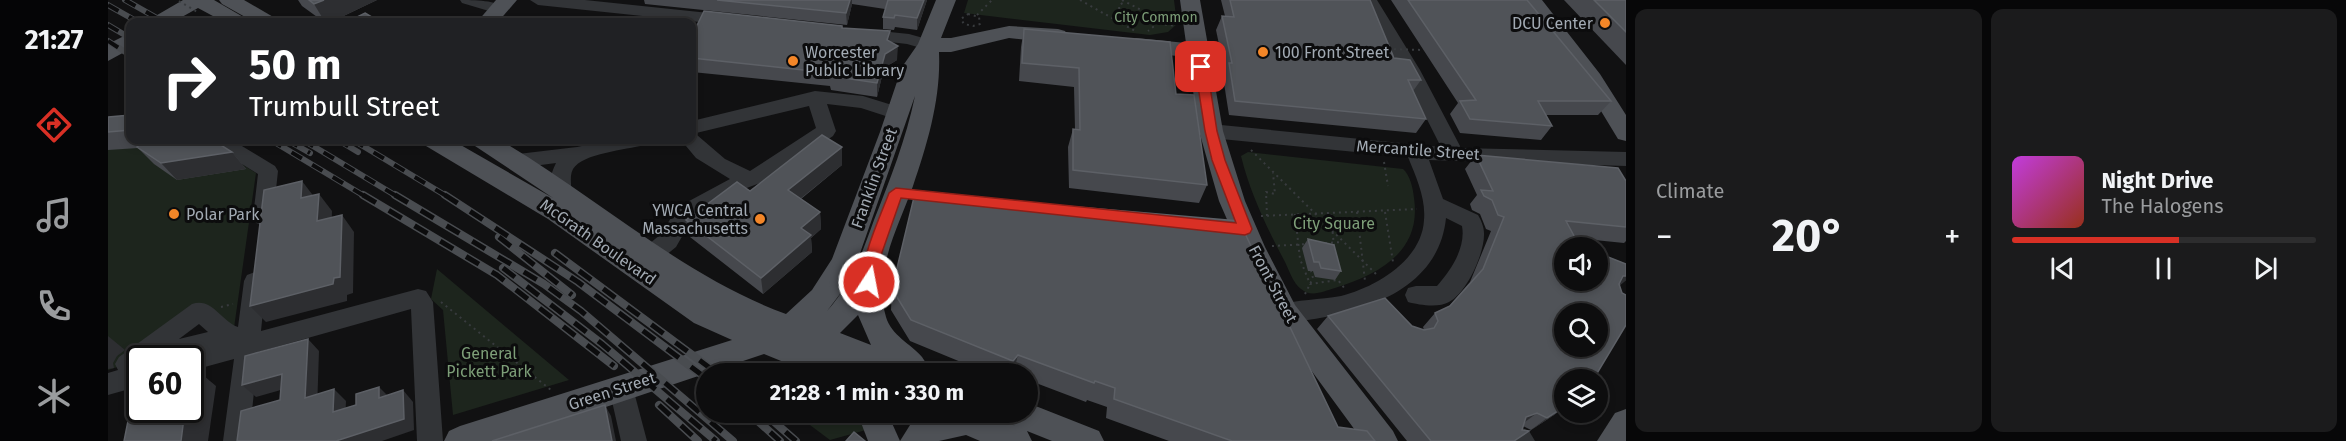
<!DOCTYPE html>
<html lang="en">
<head>
<meta charset="utf-8">
<style>
  :root { --surface:#0d0d0e; --page:#1b1b1c; --text:#f1f3f6; --muted:#9a9c9e; --line:#2d2d2e; --accent:#d93025 }
  body { margin:0; font-family:"Fira Sans",sans-serif; background:var(--page); color:var(--text); height:100vh; display:flex; flex-direction:column; font-size:22px; white-space:nowrap }
  * { box-sizing:border-box; margin:0 }
  p { font-size:20px; color:var(--muted) }
  .icon { flex:none; width:33px; height:33px; fill:none; stroke:currentColor; stroke-width:2; stroke-linecap:round; stroke-linejoin:round }
  .map { position:relative; flex:1; overflow:hidden }
  .drawer { display:flex; flex-direction:column; gap:9px; padding:9px; background:#070708; width:720px }
  .drawer>* { flex:none }
  .hud { position:absolute; left:18px; top:18px; width:570px; height:126px; border-radius:12px; box-shadow:0 3px 9px #0003,0 0 0 2px var(--line); background:#202124; color:#fff; overflow:hidden }
  .buttons { position:absolute; left:1446px; top:237px; display:grid; gap:12px }
  .buttons a { display:grid; place-items:center; width:54px; height:54px; border-radius:50%; background:var(--surface); box-shadow:0 3px 9px #0003,0 0 0 2px var(--line); font-size:30px }
  .speed { position:absolute; left:18px; top:345px; display:flex; gap:12px; font-size:30px; font-weight:700; text-align:center }
  .speed>* { display:grid; place-content:center; width:78px; height:78px; border-radius:50%; background:var(--surface); box-shadow:0 3px 9px #0003,0 0 0 2px var(--line); line-height:1 }
  .speed .limit { border:3px solid #111; border-radius:9px; background:#fff; color:#111 }
  .pin { position:absolute; display:grid; place-items:center; width:51px; height:51px; color:#fff; margin:-26px; border-radius:12px; box-shadow:0 3px 9px #0006 }
  .me { position:absolute; width:66px; margin:-33px; rotate:11deg; stroke-linejoin:round; filter:drop-shadow(0 0 4px #0008) }
  .turn { display:flex; align-items:center; gap:21px; height:126px; padding:0 24px; font-size:27px }
  .turn .icon { width:78px; height:78px; stroke-width:2.5 }
  .turn b { display:block; font-size:42px; line-height:51px }
  .big { font-size:45px; font-weight:700; line-height:1.1 }
  .drawer .widget { flex:1; display:flex; flex-direction:column; justify-content:center; gap:9px; min-width:0; padding:0 21px; border-radius:12px; background:var(--page) }
  .song { display:flex; align-items:center; gap:18px }
  .cover { width:72px; height:72px; border-radius:9px; background:linear-gradient(135deg,hsl(290 70% 55%),hsl(10 70% 35%)) }
  .played { height:6px; border-radius:3px; background:linear-gradient(90deg,var(--accent) 55%,var(--line) 55%) }
  .keys { display:flex; justify-content:space-around; direction:ltr }
  .heat { display:flex; justify-content:space-between; align-items:center; font-size:33px; direction:ltr }
  .drawer .tiles { flex:1; display:grid; gap:9px; grid-template-columns:repeat(2,1fr) }
  .trip { position:absolute; left:588px; top:363px; width:342px; height:60px; border-radius:30px; background:var(--surface); box-shadow:0 3px 9px #0003,0 0 0 2px var(--line); font-weight:700; line-height:60px; text-align:center }
  main { display:flex; flex:1; min-height:0 }
  .tabs { display:flex; flex-direction:column; width:108px; justify-content:space-around; align-items:center; background:#050506; color:var(--muted) }
  .tabs .icon { width:42px; height:42px }
  .tabs .on { color:var(--accent) }
  .tabs b { font-size:27px; color:var(--text) }
  .map>svg:first-child { display:block }
  .green { fill:#1d251d }
  .lines { fill:none; stroke-linecap:round; stroke-linejoin:round }
  .path { stroke:#383b3e; stroke-width:2; stroke-dasharray:2 4; stroke-linecap:butt }
  .minor { fill:#323437; fill-rule:evenodd }
  .major { fill:#4e5156; fill-rule:evenodd }
  .rail-far1-casing { stroke:#494c50; stroke-width:6 }
  .rail-casing { stroke:#494c50; stroke-width:8 }
  .rail-far1 { stroke:#0c0c0d; stroke-width:4; stroke-dasharray:12; stroke-linecap:butt }
  .rail { stroke:#0c0c0d; stroke-width:5; stroke-dasharray:15; stroke-linecap:butt }
  .path-bridge { stroke:#383b3e; stroke-width:2; stroke-dasharray:2 4; stroke-linecap:butt }
  .wall { fill:#46484d }
  .shaded-wall { fill:#2d2e31 }
  .building { fill:#505358; stroke:#5d6066; stroke-width:1.5; fill-rule:evenodd }
  .route { fill:#d93025; stroke:#8d1f18; stroke-width:1.5 }
  .poi-dot { fill:#f38628; stroke:#0c0c0d; stroke-width:2 }
  .labels { text-anchor:middle; dominant-baseline:central; stroke-width:6; stroke-linejoin:round; paint-order:stroke }
  .far-park-label { font-size:14px; fill:#7d9e78; stroke:#0c0c0d }
  .poi-label { font-size:16px; fill:#a2aab3; stroke:#0c0c0d; text-anchor:start }
  .street-label { font-size:16px; fill:#a2aab3; stroke:#0c0c0d }
  .park-label { font-size:16px; fill:#7d9e78; stroke:#0c0c0d }
</style>
</head>
<body>
<main>
<nav class="tabs">
<b>21:27</b>
<svg class="icon on" aria-label="directions" viewBox="0 0 24 24"><path d="M12 3l9 9-9 9-9-9zM9 14v-3h6M13 9l2 2-2 2"/></svg>
<svg class="icon" aria-label="music" viewBox="0 0 24 24"><path d="M9 18V5l10-2v13"/><circle cx="6" cy="18" r="3"/><circle cx="16" cy="16" r="3"/></svg>
<svg class="icon" aria-label="phone" viewBox="0 0 24 24"><path d="M5 4h4l2 5-3 2q2 4 5 5l2-3 5 2v4C11 20 4 13 5 4z"/></svg>
<svg class="icon" aria-label="climate" viewBox="0 0 24 24"><path d="M12 3v18M4 7l16 10M4 17L20 7"/></svg>
</nav>
<div class="map">
<svg width="1518" height="441" viewBox="0 0 1518 441">
  <rect width="100%" height="100%" fill="#111112"/>
  <g class="green">
    <path d="M860,0h206l3,24 -9,8 -18,3 -186,-22z"/>
    <path d="M0,135l22,5h72l54,33 -23,162 -33,-24 -73,53 -19,6z"/>
    <path d="M1140,152l155,17c7,6 10,19 11,29 8,54 -35,76 -79,90 -11,3 -24,10 -34,1 -8,-6 -12,-19 -16,-27 -18,-34 -35,-69 -44,-106z"/>
    <path d="M329,269l132,111 -116,35 -10,-105 -12,-11z"/>
    <path d="M686,413h61l11,17 -36,10z"/>
  </g>
  <g class="lines">
    <g class="path">
      <path d="M972,0l55,31"/>
      <path d="M1014,0l23,12 8,15 -5,4"/>
      <path d="M860,14l11,3 1,7 -7,2 -9,-2 -3,-5z"/>
      <path d="M869,15l15,-15"/>
      <path d="M1031,16l9,-1"/>
      <path d="M1011,19l9,-1"/>
      <path d="M1012,21l-1,-16 4,-2"/>
      <path d="M1045,23l23,3"/>
      <path d="M302,140l8,4"/>
      <path d="M1143,150l126,125"/>
      <path d="M1276,162l4,24"/>
      <path d="M1249,212l8,69"/>
      <path d="M1277,212l8,50"/>
      <path d="M1187,214l5,45 10,25 28,-4 7,9"/>
      <path d="M1223,214l3,33"/>
      <path d="M1153,216l156,-7"/>
      <path d="M1159,216l-1,-24 9,2 -2,-21"/>
      <path d="M1217,243l18,-1"/>
      <path d="M1164,246l36,-2"/>
      <path d="M1197,294l8,-16 -2,-7"/>
      <path d="M333,302l110,88"/>
      <path d="M113,307l12,-3"/>
      <path d="M712,412l15,3 9,-3"/>
    </g>
    <g class="minor">
      <path d="M352,0c14,0 37,0 47,9l-8,5 -37,-11z"/>
      <path d="M422,0h55l143,15 6,1 2,4 -2,4 -6,1 -190,-20z"/>
      <path d="M1253,0h16l43,70 40,76 -1,2 167,4v14l-197,-6 14,39 35,16c3,5 6,12 6,18 1,19 -17,60 -35,69 -10,6 -30,3 -41,0l-3,-7 3,-7 8,-2h21c14,-16 29,-38 25,-60l-16,-8c-8,79 -97,98 -161,105l-8,-3 -3,-7 3,-7c20,-7 43,-6 64,-10 35,-9 81,-36 83,-76 2,-22 -8,-43 -16,-63l-197,-19 -7,-2 -3,-5 3,-5 7,-2 230,23 -39,-77z"/>
      <path d="M753,29l48,5 25,7 3,4 -3,4 -6,1 -21,-6 -52,-6 -3,-4 3,-4z"/>
      <path d="M707,91l48,5 42,13 2,5 -2,5 -7,1 -37,-12 -34,-4 9,27 -3,5 -62,43 -35,13 -44,27 -16,28 -16,13 -8,3 -8,-3 -3,-6 3,-6 16,-13 18,-28 52,-28 -34,-21 -15,-18h11v-6l5,1 28,24 25,12 66,-43 -7,-22 -117,28v-13z"/>
      <path d="M101,140h23l43,26 3,5 -5,46 -3,6 -7,2 -7,-2 -3,-6 5,-43 -47,-29z"/>
      <path d="M502,140h37l-3,5c-18,5 -61,8 -71,24 -5,9 1,19 -4,27l-7,3 -7,-3c-7,-11 -5,-21 1,-33l-38,5 -7,-2 -3,-5 3,-5 7,-2 59,-7z"/>
      <path d="M147,272l8,3 3,6 -5,50 157,-42 8,2 7,11 10,139h-26l-6,-132 -153,43 -9,89h-26l11,-82 -44,12v-13h-50v28l-32,9v-22l10,-3 -3,-6 4,-7 73,-53c20,-7 29,17 46,23l6,-46 3,-6zM91,324l9,8 -29,7z"/>
      <path d="M513,377l9,3 3,8 14,53h-26l-12,-53 3,-8z"/>
      <path d="M1412,427l9,4 6,10h-27l3,-10z"/>
    </g>
    <g class="major">
      <path d="M75,0h31l31,18 3,4h-24l-26,-14 -25,14h-24l3,-4z"/>
      <path d="M111,0h25l31,18 3,4h-24l-32,-18z"/>
      <path d="M388,0h21l-19,22h-21z"/>
      <path d="M828,0h20l-15,38h10l58,-12 49,3 7,2 3,5 -3,5 -7,2 -49,-5 -58,14h-12c2,46 -11,90 -26,134 -15,42 -40,85 -27,131 5,18 25,27 36,40 4,5 6,11 8,17h-50l-21,-8 3,8h-49l-49,-20 -260,87h-60l5,-10 11,-5 272,-86 -38,-17 -146,-104 -122,-73 -3,-6h29l101,58 -78,-52 -4,-6h29c96,56 182,136 286,174l26,-24 20,-31 48,-127 22,-65 16,-23zM807,96c-9,43 -25,84 -41,124 -12,33 -23,65 -47,91l13,-17 18,-35zM750,315l13,30 -31,-12z"/>
      <path d="M1072,0h20l23,131 22,70 20,46 30,58 98,126 5,10h-35l-88,-120 -36,-74 -20,-46 -20,-70 -11,-74 -52,-5 -7,-2 -4,-5 4,-5 7,-2 50,5z"/>
      <path d="M1414,0h20l58,74 26,41v26l-8,-2 -34,-56z"/>
      <path d="M22,33v16l-22,12v-17z"/>
      <path d="M920,403l71,28 5,10h-52l-25,-10 5,10h-52l-14,-6 -27,6h-39l10,-16 21,-10 -1,-3h51l46,19 -22,-9 -4,-10h27z"/>
      <path d="M1518,409v32h-29l18,-28z"/>
      <path d="M749,412h30l13,29h-32z"/>
    </g>
    <defs>
      <g id="rail-far1">
        <path d="M17,0l39,22"/>
        <path d="M0,5l30,17"/>
        <path d="M0,25l22,13"/>
        <path d="M0,41l22,14"/>
        <path d="M163,140l95,57"/>
        <path d="M179,140l23,13"/>
        <path d="M195,140l95,57"/>
        <path d="M230,140l20,12"/>
        <path d="M245,140l95,57"/>
      </g>
      <g id="rail">
        <path d="M255,195l134,80 117,91"/>
        <path d="M287,195l149,89 37,27 152,130"/>
        <path d="M337,195l133,87 128,96"/>
        <path d="M391,237l73,58"/>
        <path d="M447,253l163,121"/>
        <path d="M395,268l99,76 114,97"/>
        <path d="M551,405l39,36"/>
        <path d="M640,412l32,29"/>
        <path d="M655,412l33,29"/>
      </g>
    </defs>
    <use href="#rail-far1" class="rail-far1-casing"/>
    <use href="#rail" class="rail-casing"/>
    <use href="#rail-far1" class="rail-far1"/>
    <use href="#rail" class="rail"/>
    <g class="path-bridge">
      <path d="M71,1l20,12"/>
      <path d="M1280,49l36,1"/>
    </g>
  </g>
  <g class="wall">
    <path d="M190,0h79l-46,22h-7l-22,-16z"/>
    <path d="M536,0h283l-10,30 -22,-3 -1,3 -11,-1v-12l2,-8 -33,-5 -5,21 -202,-21z"/>
    <path d="M1113,0h149l24,58 27,22 -8,11 13,28 -10,14 -187,-18 -6,-38 2,-4 -9,-43 6,-14h3z"/>
    <path d="M1283,0h136l84,101 -13,14h-52l6,11 -11,14 -81,-7 -10,-19 8,-11z"/>
    <path d="M1456,0h62v65z"/>
    <path d="M734,26l1,2 47,14 7,18 -13,8 -7,29 -46,-7 -1,-4 -138,-14v-36z"/>
    <path d="M916,29l152,65 31,91 -8,18 -130,-15 -1,-41 5,-18h2l-1,-42 -55,-6 2,-34z"/>
    <path d="M22,115v25h83l19,12 14,17 -69,11 -23,-16 -16,-16 -30,2v-33z"/>
    <path d="M734,147v18l-41,34 19,13 1,17 -10,9 1,14 -49,42 -73,-57 -4,-17 64,-29z"/>
    <path d="M1368,155l150,26v60l-2,2 -49,-5 4,7 47,19v16l-7,6 -55,121 -10,8 -23,15 -8,-4 -7,15h-109l-90,-112 11,-13 84,10 12,4 -1,-3 12,-14 14,-7 21,-24 21,-51 -5,-2 -6,-15 -8,-4 -2,-6 7,-9 -12,-26z"/>
    <path d="M1200,239l33,32 -6,9 -20,-3 -2,-6h-5l-6,-23z"/>
    <path d="M784,289l446,138 37,14h-206l-63,-23 1,-11 -20,-7 -1,2 -58,-22v-6h-38l-80,-33 -19,-31z"/>
  </g>
  <g class="shaded-wall">
    <path d="M216,0h53l-46,22h-6l-11,-18z"/>
    <path d="M742,0h2v4l-5,21 -1,-12z"/>
    <path d="M816,0h3l-10,30v-12z"/>
    <path d="M782,31v13l8,2 -1,14 -13,8 -7,29v-14z"/>
    <path d="M734,147v18l-52,42 -2,-17z"/>
    <path d="M124,152l14,17 -69,11 -16,-17z"/>
    <path d="M194,181l13,17h-14z"/>
    <path d="M211,194l13,17 -1,27 -14,-17z"/>
    <path d="M712,212l1,17 -10,9 1,14 -49,42 -2,-16 40,-50z"/>
    <path d="M234,215l12,17 -1,61 -6,2v6l-81,21 -16,-16z"/>
    <path d="M1515,276h3v4l-9,8z"/>
    <path d="M0,336l17,14 -8,6 -4,7 1,5 -6,1z"/>
    <path d="M200,339l11,12 -2,59 -12,-12z"/>
    <path d="M44,354l6,4h-7z"/>
    <path d="M910,355l-5,19h-3l3,-13z"/>
    <path d="M84,366l24,20 -8,55h-27l4,-31h5v-34z"/>
    <path d="M174,374l13,12 -39,11 -14,-12z"/>
    <path d="M271,387l11,11h-11z"/>
    <path d="M226,389l12,12 -1,22 -12,-11z"/>
    <path d="M295,390l10,12 1,28 -32,11h-46z"/>
    <path d="M497,405l6,11 5,25h-4z"/>
    <path d="M1456,407l-10,8 -23,15 16,-12z"/>
    <path d="M1429,413l-16,12 5,-8z"/>
  </g>
  <g class="building">
    <path d="M201,0h15l-10,4z"/>
    <path d="M609,0h133l-4,13z"/>
    <path d="M780,0h36l-7,18 -22,-3 -1,3 -11,-1z"/>
    <path d="M1122,0h140l24,58 16,2 11,20h-13l18,39 -191,-18 -6,-38h3l-10,-47 12,1z"/>
    <path d="M1300,0h119l84,101h-73l14,25 -82,-7 -10,-18 16,-1z"/>
    <path d="M1486,0h32v32z"/>
    <path d="M596,11l138,15v2l48,3 -3,9 11,6 -13,8 -8,29 -47,-7 1,-3 -139,-15v-22z"/>
    <path d="M257,13l15,9h-33z"/>
    <path d="M279,19l5,3h-11z"/>
    <path d="M916,29l146,13 6,52 18,1 13,90 -134,-15v-41l7,1 -1,-62 -57,-5z"/>
    <path d="M22,115v15l-22,2v-15z"/>
    <path d="M714,135l20,12 -54,43 32,22 -19,16 10,7 -50,43 -75,-58 51,-38 13,9z"/>
    <path d="M38,140h67l19,12 -71,11 -24,-16z"/>
    <path d="M1368,155l142,13 8,13v46l-60,-6 13,24 5,3h-20v32h34v-27l28,11v12h-3l-4,8 3,9 4,2v30l-33,55h-29v27l-17,11 -10,-5 -11,4 -4,13 7,1 -15,10h-83l-103,-125 57,-18 27,28 12,4 10,-2 4,-7 -3,-8 15,-7 33,-37 21,-52 -6,-2 -6,-15 -8,-4 -3,-6 12,1zM1456,314h34v32h-34z"/>
    <path d="M194,181l-1,17 18,-4 -2,27 25,-6 -2,62 -6,1 -1,6 -83,22 14,-116z"/>
    <path d="M807,193l324,28 99,206 29,4 8,10h-143l-118,-42 1,-11 -20,-7 -1,2 -76,-28 -5,6 -102,-41 -19,-31z"/>
    <path d="M1200,239l26,6 7,26 -20,-3 -2,-6h-5z"/>
    <path d="M200,339l-3,59 29,-9 -1,23 23,-7v-11l23,-7v11l24,-8 1,29 -68,22h-99l4,-30 39,-11 2,-26 -40,11 3,-29z"/>
    <path d="M33,352l11,2 -1,4h-11z"/>
    <path d="M32,361v49h45l-4,31h-57z"/>
    <path d="M497,405l7,36h-120z"/>
    <path d="M746,432l11,9h-19z"/>
  </g>
  <path class="route" d="M1093,63l6,4 10,64 8,29 27,69 -2,4 -5,2 -344,-37 -23,66 -3,22h-11c-8,-18 18,-74 25,-93l7,-5 340,35 -24,-63 -7,-29 -10,-64z"/>
  <g class="poi-dot">
    <circle cx="1497" cy="23" r="6"/>
    <circle cx="1155" cy="52" r="6"/>
    <circle cx="685" cy="61" r="6"/>
    <circle cx="66" cy="214" r="6"/>
    <circle cx="652" cy="219" r="6"/>
  </g>
  <g class="labels">
    <g class="far-park-label">
      <text x="1048" y="17">City Common</text>
    </g>
    <g class="poi-label">
      <text x="1485" y="23" text-anchor="end">DCU Center</text>
      <text x="697" y="52">Worcester<tspan x="697" dy="18">Public Library</tspan></text>
      <text x="1167" y="52">100 Front Street</text>
      <text x="640" y="210" text-anchor="end">YWCA Central<tspan x="640" dy="18">Massachusetts</tspan></text>
      <text x="78" y="214">Polar Park</text>
    </g>
    <g class="street-label">
      <text transform="translate(1310 150) rotate(4)">Mercantile Street</text>
      <text transform="translate(766 178) rotate(-70)">Franklin Street</text>
      <text transform="translate(490 242) rotate(35)">McGrath Boulevard</text>
      <text transform="translate(1165 284) rotate(62)">Front Street</text>
      <text transform="translate(504 391) rotate(-18)">Green Street</text>
    </g>
    <g class="park-label">
      <text x="1226" y="223">City Square</text>
      <text x="381" y="353">General<tspan x="381" dy="18">Pickett Park</tspan></text>
    </g>
  </g>
</svg>
<div class="buttons">
<a><svg class="icon" aria-label="sound" viewBox="0 0 24 24"><path d="M4 9h4l5-4v14l-5-4H4zM17 9q2 3 0 6"/></svg></a>
<a><svg class="icon" aria-label="search" viewBox="0 0 24 24"><circle cx="10" cy="10" r="6"/><path d="M15 15l6 6"/></svg></a>
<a><svg class="icon" aria-label="layers" viewBox="0 0 24 24"><path d="M12 4l9 5-9 5-9-5zM3 14l9 5 9-5"/></svg></a>
</div>
<div class="speed"><div class="limit">60</div></div>
<div class="pin" style="left:1093px;top:67px;background:#d93025"><svg class="icon" aria-label="arrive" viewBox="0 0 24 24"><path d="M6 21V4h12l-3 4 3 4H6"/></svg></div>
<svg class="me" style="left:761px;top:282px" viewBox="-20 -20 40 40"><circle r="17" fill="#d93025" stroke="#fff" stroke-width="3"/><path d="M0-11L8 9 0 5-8 9z" fill="#fff"/></svg>
<div class="trip">21:28 · 1 min · 330 m</div>
<div class="hud">
<div class="turn"><svg class="icon" aria-label="right" viewBox="0 0 24 24"><path d="M7 20v-9h11M14 6l5 5-5 5"/></svg><div><b>50 m</b>Trumbull Street</div></div>
</div>
</div>
<section class="drawer">
<div class="tiles">
<div class="widget"><p>Climate</p>
<div class="heat"><a>−</a><b class="big">20°</b><a>+</a></div>
</div>
<div class="widget">
<div class="song"><i class="cover"></i><div><b>Night Drive</b><p>The Halogens</p></div></div>
<div class="played"></div>
<div class="keys"><svg class="icon" aria-label="previous" viewBox="0 0 24 24"><path d="M18 5L8 12l10 7zM5 5v14"/></svg><svg class="icon" aria-label="pause" viewBox="0 0 24 24"><path d="M8 5v14M16 5v14"/></svg><svg class="icon" aria-label="next" viewBox="0 0 24 24"><path d="M6 5l10 7-10 7zM19 5v14"/></svg></div>
</div>
</div>
</section>
</main>
</body>
</html>
